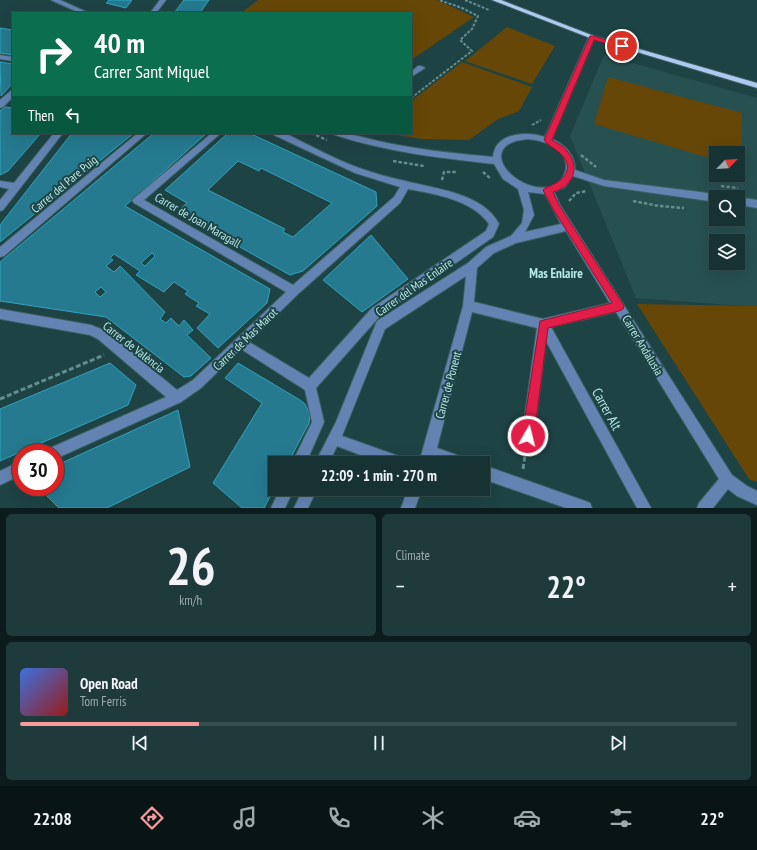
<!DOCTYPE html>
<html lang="en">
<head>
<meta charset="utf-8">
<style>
  :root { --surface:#163233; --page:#1f3a3b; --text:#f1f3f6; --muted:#9eaaac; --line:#354d4e; --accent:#f59b9e }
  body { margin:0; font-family:"PT Sans Narrow",sans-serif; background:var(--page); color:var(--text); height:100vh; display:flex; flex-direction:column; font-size:15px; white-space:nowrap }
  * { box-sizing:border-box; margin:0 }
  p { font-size:13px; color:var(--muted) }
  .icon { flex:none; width:22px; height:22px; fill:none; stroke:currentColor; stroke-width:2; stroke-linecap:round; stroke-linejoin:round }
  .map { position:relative; height:508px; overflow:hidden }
  .drawer { display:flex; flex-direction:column; gap:6px; padding:6px; background:#0c1c1c; flex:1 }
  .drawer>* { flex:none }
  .banner { position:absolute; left:12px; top:12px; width:400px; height:122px; border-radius:0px; box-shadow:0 4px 16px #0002,0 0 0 1px var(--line); background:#0b6e4f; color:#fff; overflow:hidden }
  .needle { width:26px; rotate:65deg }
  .tools { position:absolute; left:709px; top:146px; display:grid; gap:8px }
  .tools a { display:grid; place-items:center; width:36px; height:36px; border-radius:0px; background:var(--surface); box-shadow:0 4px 16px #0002,0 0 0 1px var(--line); font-size:20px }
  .speed { position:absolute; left:12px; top:444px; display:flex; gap:8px; font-size:20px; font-weight:700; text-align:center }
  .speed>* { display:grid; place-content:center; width:52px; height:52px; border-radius:50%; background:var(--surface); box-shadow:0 4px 16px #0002,0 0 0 1px var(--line); line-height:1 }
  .speed .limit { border:6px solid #d22; background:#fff; color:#111 }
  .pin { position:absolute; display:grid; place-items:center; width:34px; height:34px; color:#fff; margin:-17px; border:2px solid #fff; border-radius:50%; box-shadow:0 1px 4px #0007 }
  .me { position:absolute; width:44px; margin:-22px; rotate:8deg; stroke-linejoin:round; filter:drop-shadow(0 0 3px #0008) }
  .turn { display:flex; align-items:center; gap:14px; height:84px; padding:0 16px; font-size:18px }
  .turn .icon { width:52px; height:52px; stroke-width:2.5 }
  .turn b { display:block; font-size:28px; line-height:34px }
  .then { display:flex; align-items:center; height:38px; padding:0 16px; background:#0003; gap:8px; font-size:15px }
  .big { font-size:30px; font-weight:700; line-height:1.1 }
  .drawer .widget { flex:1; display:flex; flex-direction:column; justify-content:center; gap:6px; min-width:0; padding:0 14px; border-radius:6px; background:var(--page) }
  .drawer .dial { align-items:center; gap:0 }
  .dial b { font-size:52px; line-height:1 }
  .song { display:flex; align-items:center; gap:12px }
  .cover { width:48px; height:48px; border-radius:6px; background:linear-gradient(135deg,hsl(220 70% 55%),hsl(0 70% 35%)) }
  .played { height:4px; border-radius:2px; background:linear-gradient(90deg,var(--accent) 25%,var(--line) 25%) }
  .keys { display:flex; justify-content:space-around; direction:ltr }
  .heat { display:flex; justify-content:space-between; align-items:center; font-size:22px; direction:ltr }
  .drawer .tiles { flex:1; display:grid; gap:6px; grid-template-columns:1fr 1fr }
  .widget:last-child { grid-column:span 2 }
  .trip { position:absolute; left:268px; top:456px; width:222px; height:40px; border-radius:0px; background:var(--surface); box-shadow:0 4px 16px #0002,0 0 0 1px var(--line); font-weight:700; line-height:40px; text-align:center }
  .tab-bar { display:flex; height:64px; justify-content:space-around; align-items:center; background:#091414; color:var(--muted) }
  .tab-bar .icon { width:28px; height:28px }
  .tab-bar .selected { color:var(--accent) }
  .tab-bar b { font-size:18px; color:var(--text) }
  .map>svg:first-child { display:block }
  .built { fill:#275051; fill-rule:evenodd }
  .green { fill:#674707 }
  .building { fill:#257a8f; stroke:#31a3bf; fill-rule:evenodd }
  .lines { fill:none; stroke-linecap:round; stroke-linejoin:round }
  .minor-casing { stroke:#3a6162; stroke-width:2 }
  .major-casing { stroke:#3a6162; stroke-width:2 }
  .path-far2 { stroke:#628e8f; stroke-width:2; stroke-dasharray:3 1.5; stroke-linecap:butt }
  .path-far1 { stroke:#628e8f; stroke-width:2.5; stroke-dasharray:3.5 2; stroke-linecap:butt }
  .path { stroke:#628e8f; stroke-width:3; stroke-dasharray:5 2.5; stroke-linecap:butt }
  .minor { fill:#6384b2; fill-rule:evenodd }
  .major { fill:#aec9ef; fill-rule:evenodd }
  .route { fill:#e11d48; stroke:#92132f }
  .labels { text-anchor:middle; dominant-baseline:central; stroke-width:4; stroke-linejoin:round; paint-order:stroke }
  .street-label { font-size:12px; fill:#b7eaeb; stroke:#1e4344 }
  .neighbourhood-label { font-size:13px; font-weight:bold; fill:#b7eaeb; stroke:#1e4344 }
  .near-street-label { font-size:14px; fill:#b7eaeb; stroke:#1e4344 }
</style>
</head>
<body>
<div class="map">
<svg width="757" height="508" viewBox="0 0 757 508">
  <rect width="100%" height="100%" fill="#1e4344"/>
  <path class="built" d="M604,55l153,43v209l-121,-9 -66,-162zM716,153h22v22h-22zM716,197h22v22h-22zM716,241h22v22h-22z"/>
  <g class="green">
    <path d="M258,0h179l37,17 -63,43v-47h-170z"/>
    <path d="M507,27l48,19 -23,38 -67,-23z"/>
    <path d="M462,62l70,25 -13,24 -21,8 -29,21 -47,-1 -39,-6h28v-32z"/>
    <path d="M608,77l134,36 -1,54 -3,-1v-13h-22v7l-122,-36z"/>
    <path d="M637,304l120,2v176l-8,-3z"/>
  </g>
  <g class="building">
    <path d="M109,0h23l-6,8 -20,-5z"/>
    <path d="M184,0h25l-9,13h-26z"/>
    <path d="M0,28l13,2v25l-13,-2z"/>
    <path d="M0,62l13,2v19l-12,13z"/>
    <path d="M5,107l8,1v25h28l-33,38 -8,4v-64z"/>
    <path d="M72,133h62l-134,109v-17z"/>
    <path d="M154,133h53l-82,73 145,83 -3,14 -49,45 -21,-20 13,-14 -14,-8 3,-3 -14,-9 3,-3 -14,-9 -10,10 -28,-17 4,-4 -26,-17 -4,4 3,2 -7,6 8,6 6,-6 45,46 -5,7 6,4 5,-5 8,8 5,-6 9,10 -6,5 24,23 -20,18 -7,1 -78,-60 -106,-16v-39zM152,253l3,3 -10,10 -4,-3zM101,287l5,5 -6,5 -5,-5z"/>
    <path d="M228,133h21l127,59 1,14 -74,65 -13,4 -113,-63 10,-9 -22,-13zM238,161l21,10 2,-3 71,35 -39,34 -10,-5 2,-3 -77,-39z"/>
    <path d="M371,235l37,44 -46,33 -39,-32z"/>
    <path d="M110,363l26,22 -8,20 -128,56v-52z"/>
    <path d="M238,363l62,37 5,4 5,11 -1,8 -21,40h-13v24l-11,21h-22l-29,-25 49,-80 -37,-25z"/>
    <path d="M178,410l12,57 -83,41h-48l-21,-21h17v-21z"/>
  </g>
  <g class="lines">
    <defs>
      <g id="minor">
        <path d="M51,0h9l29,13h-9z"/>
        <path d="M160,0h6l-10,13h-6z"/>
        <path d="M592,35l3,2 -43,102c13,6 23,16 23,31l29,10 112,14 4,3h-4v5l-112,-16 -31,-10 -8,11 -11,5 6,13 172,270 15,11 10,5v14l-20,-9 -9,-7 -15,19h-16l2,-5 20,-24 -103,-167 -65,15 100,181h-14l-91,-167 -12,95 -2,4 -4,2 -4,-2 -2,-4 15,-108 -65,-16 -35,136 28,10 2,5h-25l-8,-3 -1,3h-14l44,-157 3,-30 -81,53 -43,107 62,22 2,5h-25l-44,-17 -8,17h-14l21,-41 41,-101 91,-58 18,-16 25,-11 11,-13 2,-13 -6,-21 -15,-10 -9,-15c-54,-6 -107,-12 -159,-29l-1,-2c21,0 42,9 64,12 31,6 63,9 95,12 2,-25 34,-26 52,-20l44,-100zM528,139c11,1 23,4 31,12 12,11 8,29 -7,35 -29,10 -72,-31 -39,-44 4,-2 10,-2 15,-3zM528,192l17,2 16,30 -36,8 9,-17zM566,231l44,72 -67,16 -69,-17 3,-34 17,-15 22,-10z"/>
        <path d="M0,55l13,2v4l-13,-2z"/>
        <path d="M418,66h3l4,2 -14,9v-5z"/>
        <path d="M13,89v8l-10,10 -3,1v-8z"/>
        <path d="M54,133h9l-60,77 -3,1v-11l9,-11 -9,-2v-6l14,2z"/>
        <path d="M138,133h9l-143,123 -4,1v-10z"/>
        <path d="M212,133h9l-77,67 149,85 101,-88 6,-10 -45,-14 -81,-38 -1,-2h11c26,12 51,27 78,36 14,5 29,9 43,12 31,8 78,12 94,43l-6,13 -113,79 -64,72 8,34 -18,41h-14l20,-41 -7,-32 -64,-41 -40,39 -20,14 -126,57v-6h-6l1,-5 116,-51 -68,-58 -8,-4 -90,-16v-10l91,16 15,6 71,59 16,-10 93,-88 -152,-89 -2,-3zM408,189c28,5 64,11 81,35l-3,7 -114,77 -63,70 -60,-36 49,-48 102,-91z"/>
        <path d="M738,197l19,3v8l-19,-3z"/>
        <path d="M21,461v14l-21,10v-14z"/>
        <path d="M483,465l102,36 5,2 2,5h-26l-83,-29z"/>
        <path d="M280,489h14l-9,19h-14z"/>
        <path d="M303,489h14l-9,19h-14z"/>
        <path d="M408,489h14l-7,19h-14z"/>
      </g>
      <path id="major" d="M492,0h9l93,36 163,47v5l-167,-50z"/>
    </defs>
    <use href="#minor" class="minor-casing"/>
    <use href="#major" class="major-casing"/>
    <g class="path-far2">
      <path d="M465,0l24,10"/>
      <path d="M411,98l61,-47 -12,-11 12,-11 6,-13 -16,-8 -23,-8"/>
      <path d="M532,125l9,-5"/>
    </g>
    <g class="path-far1">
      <path d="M311,133l16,7"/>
      <path d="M581,155l15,12"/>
      <path d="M393,161l31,5"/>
      <path d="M483,172l8,7"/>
      <path d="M442,180l2,-8h12"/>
      <path d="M721,186l17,2"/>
      <path d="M569,201l7,-8 11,-2"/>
      <path d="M633,201l26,5 25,2"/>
    </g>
    <g class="path">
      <path d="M0,399l104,-44"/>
      <path d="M523,469l3,-20"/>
    </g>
    <use href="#minor" class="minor"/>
    <use href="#major" class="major"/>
  </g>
  <path class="route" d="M590,36h4l31,10 -3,2 -28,-8 -42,100c5,3 12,6 15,11 14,16 6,36 -14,41l6,13 65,101 -1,3 -4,2 -71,17 -14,108 -2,4 -4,2 -4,-2 -2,-4 18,-115 72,-18 -59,-94 -10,-19 2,-2c15,-5 32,-17 16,-34 -5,-5 -13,-8 -17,-14z"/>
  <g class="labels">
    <g class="street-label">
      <text transform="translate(64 184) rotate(-40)">Carrer del Pare Puig</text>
      <text transform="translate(198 220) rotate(30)">Carrer de Joan Maragall</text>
      <text transform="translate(414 287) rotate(-35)">Carrer del Mas Enlaire</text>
      <text transform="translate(245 339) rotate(-44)">Carrer de Mas Marot</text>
      <text transform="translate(643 345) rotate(59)">Carrer Andalusia</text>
      <text transform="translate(134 347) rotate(38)">Carrer de València</text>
      <text transform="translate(448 385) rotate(-75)">Carrer de Ponent</text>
    </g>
    <g class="neighbourhood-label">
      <text x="556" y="273">Mas Enlaire</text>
    </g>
    <g class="near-street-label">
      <text transform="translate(607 409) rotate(61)">Carrer Alt</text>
    </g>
  </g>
</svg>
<div class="tools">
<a><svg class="needle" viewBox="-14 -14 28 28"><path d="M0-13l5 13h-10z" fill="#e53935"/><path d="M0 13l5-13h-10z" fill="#9eaaac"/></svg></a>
<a><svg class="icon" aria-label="search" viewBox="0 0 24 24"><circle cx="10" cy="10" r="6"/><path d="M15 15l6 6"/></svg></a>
<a><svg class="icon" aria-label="layers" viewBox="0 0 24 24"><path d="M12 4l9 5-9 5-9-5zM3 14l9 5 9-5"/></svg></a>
</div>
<div class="speed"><div class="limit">30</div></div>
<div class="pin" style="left:622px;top:46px;background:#d93025"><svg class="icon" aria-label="arrive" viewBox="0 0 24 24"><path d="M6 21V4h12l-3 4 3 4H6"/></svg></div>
<svg class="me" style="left:528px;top:436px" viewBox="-20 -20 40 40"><circle r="17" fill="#e11d48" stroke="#fff" stroke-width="3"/><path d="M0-11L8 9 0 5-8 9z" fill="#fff"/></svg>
<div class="trip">22:09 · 1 min · 270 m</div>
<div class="banner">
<div class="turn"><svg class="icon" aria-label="right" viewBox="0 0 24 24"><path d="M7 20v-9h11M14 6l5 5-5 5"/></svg><div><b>40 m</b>Carrer Sant Miquel</div></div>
<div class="then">Then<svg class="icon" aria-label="left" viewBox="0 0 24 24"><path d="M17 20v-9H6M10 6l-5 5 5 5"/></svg></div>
</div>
</div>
<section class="drawer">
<div class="tiles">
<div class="widget dial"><b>26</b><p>km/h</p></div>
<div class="widget"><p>Climate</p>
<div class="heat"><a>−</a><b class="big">22°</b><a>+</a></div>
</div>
<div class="widget">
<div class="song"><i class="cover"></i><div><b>Open Road</b><p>Tom Ferris</p></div></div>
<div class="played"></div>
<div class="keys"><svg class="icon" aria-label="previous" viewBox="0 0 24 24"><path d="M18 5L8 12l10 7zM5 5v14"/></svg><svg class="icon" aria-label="pause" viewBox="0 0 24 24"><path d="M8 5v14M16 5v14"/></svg><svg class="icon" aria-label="next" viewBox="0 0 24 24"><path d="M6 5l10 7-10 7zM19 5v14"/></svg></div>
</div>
</div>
</section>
<nav class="tab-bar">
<b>22:08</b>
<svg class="icon selected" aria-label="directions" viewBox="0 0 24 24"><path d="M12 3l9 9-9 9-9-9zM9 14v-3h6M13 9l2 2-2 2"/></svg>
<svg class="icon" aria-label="music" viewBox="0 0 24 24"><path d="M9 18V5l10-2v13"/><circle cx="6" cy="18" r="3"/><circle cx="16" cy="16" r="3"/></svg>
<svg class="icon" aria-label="phone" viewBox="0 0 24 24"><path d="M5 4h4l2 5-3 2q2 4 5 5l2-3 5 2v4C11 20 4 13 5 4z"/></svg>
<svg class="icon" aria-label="climate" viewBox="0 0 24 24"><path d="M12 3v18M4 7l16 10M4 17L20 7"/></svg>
<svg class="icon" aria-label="car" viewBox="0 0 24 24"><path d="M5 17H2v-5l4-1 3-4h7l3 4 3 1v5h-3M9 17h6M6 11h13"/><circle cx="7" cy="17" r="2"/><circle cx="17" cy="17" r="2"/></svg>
<svg class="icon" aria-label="filters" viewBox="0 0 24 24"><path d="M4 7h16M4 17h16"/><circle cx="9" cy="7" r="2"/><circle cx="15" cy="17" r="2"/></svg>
<b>22°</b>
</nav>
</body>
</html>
